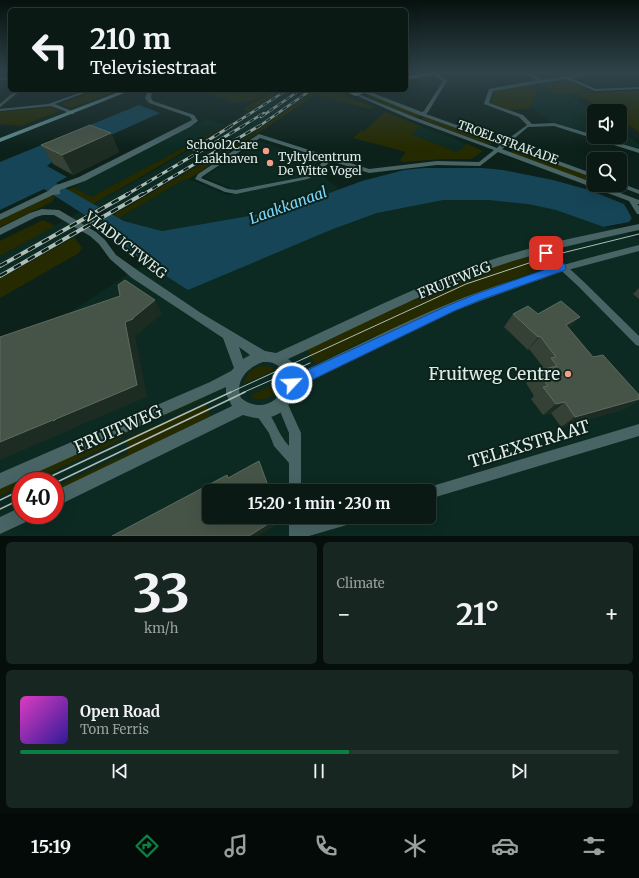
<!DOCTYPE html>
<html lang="en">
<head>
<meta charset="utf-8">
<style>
  :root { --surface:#0a1914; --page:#182622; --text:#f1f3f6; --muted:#99a0a0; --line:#2a3834; --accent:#0b8043 }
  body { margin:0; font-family:Merriweather,serif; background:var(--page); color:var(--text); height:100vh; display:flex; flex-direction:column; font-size:15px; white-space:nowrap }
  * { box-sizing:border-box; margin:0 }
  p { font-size:13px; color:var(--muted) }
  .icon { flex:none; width:22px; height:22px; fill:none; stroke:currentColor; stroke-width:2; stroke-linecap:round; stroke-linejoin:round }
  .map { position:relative; height:536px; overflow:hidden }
  .sheet { display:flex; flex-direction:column; gap:6px; padding:6px; background:#060e0b; flex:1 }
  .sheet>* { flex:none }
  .top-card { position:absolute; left:8px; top:8px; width:400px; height:84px; border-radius:6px; box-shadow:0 4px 16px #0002,0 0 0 1px var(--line); background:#0a1914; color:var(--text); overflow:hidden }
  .buttons { position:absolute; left:587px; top:104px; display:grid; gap:8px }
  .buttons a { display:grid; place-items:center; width:40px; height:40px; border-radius:6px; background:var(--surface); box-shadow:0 4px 16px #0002,0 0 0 1px var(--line); font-size:20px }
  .speed { position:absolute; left:12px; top:472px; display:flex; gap:8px; font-size:20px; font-weight:700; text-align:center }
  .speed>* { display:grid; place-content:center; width:52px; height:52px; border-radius:50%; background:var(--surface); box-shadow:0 4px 16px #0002,0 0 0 1px var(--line); line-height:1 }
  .speed .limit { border:6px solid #d22; background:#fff; color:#111 }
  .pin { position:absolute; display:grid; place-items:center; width:34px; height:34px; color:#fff; margin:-17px; border-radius:8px; box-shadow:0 2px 6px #0006 }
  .me { position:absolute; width:44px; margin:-22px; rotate:65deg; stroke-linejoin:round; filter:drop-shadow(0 0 3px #0008) }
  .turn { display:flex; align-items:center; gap:14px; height:84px; padding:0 16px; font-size:18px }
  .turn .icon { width:52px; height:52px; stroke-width:2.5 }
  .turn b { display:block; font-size:28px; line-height:34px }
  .big { font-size:30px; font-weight:700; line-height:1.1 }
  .sheet .widget { flex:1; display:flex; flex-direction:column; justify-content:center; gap:6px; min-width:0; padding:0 14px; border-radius:6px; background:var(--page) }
  .sheet .dial { align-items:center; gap:0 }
  .dial b { font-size:52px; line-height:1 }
  .song { display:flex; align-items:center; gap:12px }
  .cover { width:48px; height:48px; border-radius:6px; background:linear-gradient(135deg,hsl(310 70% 55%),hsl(250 70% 35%)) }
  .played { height:4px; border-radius:2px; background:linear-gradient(90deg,var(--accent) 55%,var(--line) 55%) }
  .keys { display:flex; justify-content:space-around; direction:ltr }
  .heat { display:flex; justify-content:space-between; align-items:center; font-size:22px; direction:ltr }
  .sheet .tiles { flex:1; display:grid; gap:6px; grid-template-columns:1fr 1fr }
  .widget:last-child { grid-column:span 2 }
  .trip { position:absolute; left:202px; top:484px; width:234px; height:40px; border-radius:6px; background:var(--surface); box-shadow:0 4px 16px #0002,0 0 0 1px var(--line); font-weight:700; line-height:40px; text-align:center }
  .dock { display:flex; height:64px; justify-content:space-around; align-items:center; background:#040a08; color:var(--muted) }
  .dock .icon { width:28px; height:28px }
  .dock .active { color:var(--accent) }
  .dock b { font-size:18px; color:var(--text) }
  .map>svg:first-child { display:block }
  .built { fill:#0c2a22; fill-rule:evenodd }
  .green { fill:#252a00 }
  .water { fill:#154556 }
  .pier { fill:#0d211b }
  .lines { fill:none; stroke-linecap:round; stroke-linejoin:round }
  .minor { fill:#486465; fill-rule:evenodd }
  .tertiary { fill:#486465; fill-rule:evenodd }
  .secondary { fill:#5f8c8e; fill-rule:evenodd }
  .tram-far1 { stroke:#adbcb7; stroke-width:1 }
  .tram { stroke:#adbcb7; stroke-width:1.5 }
  .rail-far2-casing { stroke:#adbcb7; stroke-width:2.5 }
  .rail-far1-casing { stroke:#adbcb7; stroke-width:3 }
  .rail-casing { stroke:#adbcb7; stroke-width:4 }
  .rail-far2 { stroke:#0d211b; stroke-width:1.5; stroke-dasharray:5; stroke-linecap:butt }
  .rail-far1 { stroke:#0d211b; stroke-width:2; stroke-dasharray:6; stroke-linecap:butt }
  .rail { stroke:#0d211b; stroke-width:2.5; stroke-dasharray:8; stroke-linecap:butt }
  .wall { fill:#344134 }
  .shaded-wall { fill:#1d2c22 }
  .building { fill:#465347; stroke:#5e6b60 }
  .route { fill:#1a73e8; stroke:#114b97 }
  .poi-dot { fill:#f49e89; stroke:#0d211b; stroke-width:1.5 }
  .labels { text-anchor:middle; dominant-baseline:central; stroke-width:4; stroke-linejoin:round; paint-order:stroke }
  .far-street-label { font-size:12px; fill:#dfece7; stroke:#0d211b }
  .far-poi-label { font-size:12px; fill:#dfece7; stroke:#0d211b; text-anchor:end }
  .street-label { font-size:14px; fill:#dfece7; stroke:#0d211b }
  .water-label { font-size:15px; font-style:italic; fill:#7ad8fd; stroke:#0d211b }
  .near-poi-label { font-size:17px; fill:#dfece7; stroke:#0d211b; text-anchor:end }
  .near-street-label { font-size:17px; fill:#dfece7; stroke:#0d211b }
</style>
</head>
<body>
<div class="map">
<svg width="639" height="536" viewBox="0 0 639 536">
  <rect width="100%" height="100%" fill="#0d211b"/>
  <g class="built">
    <path d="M568,80l26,12 -27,2 27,19v22l-44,-13 -19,-16 7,-17 -7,-4z"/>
    <path d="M282,90h33l-61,43 -254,146v-23l157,-87 73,-45z"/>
    <path d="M207,119l19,6 -135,72 -18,-10z"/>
    <path d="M420,126l47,18 -10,8 -47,-18z"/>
    <path d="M620,131l19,13v5l-38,-12h19z"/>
    <path d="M259,141l58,19 -1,7 -10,9 -71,14 -31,-13z"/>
    <path d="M318,172l21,17 -56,21 -121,21 -37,-10 -6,-3 64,-38 6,-1 39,16 80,-16z"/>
    <path d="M398,180l172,28 69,31v297h-639v-177l131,-87 56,-28zM21,481h34v34h-34zM209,491h220v26h-220z"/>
  </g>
  <g class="green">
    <path d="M568,80l23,12 -36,2 -16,-10z"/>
    <path d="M531,85l7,4 -7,19 -21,2 -19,-6 4,-13z"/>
    <path d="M97,90h24l-50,18 -10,-4z"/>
    <path d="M193,90h37l6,7 -4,-7 23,2 5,-2 -3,2 8,1 -14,9 -3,-2 -10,3z"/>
    <path d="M274,90h8c-61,40 -124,78 -189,114l-25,-14 5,-3 18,10 135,-72 22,-14 -5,-2z"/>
    <path d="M315,90h19l19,10 22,7 -4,2 -56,-14 -126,84 -6,1 -64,38 -6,-3 141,-82z"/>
    <path d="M639,90v42l-19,-12v-9h-14l-29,-17z"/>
    <path d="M372,96l49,19v1l-5,2 -49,-21z"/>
    <path d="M50,107l10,4 -40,15 -20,-2v-12z"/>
    <path d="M385,112l35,14 -9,8 46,18 10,-8 16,7 -12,8h-29l-38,3 -4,-2 6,-8 -53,-14 9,-8 2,1z"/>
    <path d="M424,116l70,26 -5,3 -68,-26z"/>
    <path d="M514,149l80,29v5l-84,-30z"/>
    <path d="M50,196l2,1 3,-1 -3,6 -52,25v-8z"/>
    <path d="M43,220l12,6 -55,30v-15z"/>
    <path d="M74,237l8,11 -3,5 -79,45v-19z"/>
    <path d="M528,256l5,1 11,11 -97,36 -69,34 -2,-3 -60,29 -10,-15c73,-33 145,-69 222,-93z"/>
    <path d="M260,366l11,1 4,3 -31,14c2,-10 7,-15 16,-18z"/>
    <path d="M280,381c0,14 -18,24 -30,15z"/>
    <path d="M204,395v3l-82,37 -1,5 -89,41h-11v5l-21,10v-8z"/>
    <path d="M205,403l7,16 -157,74v-6l73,-34 -2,-14z"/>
  </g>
  <path class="water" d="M139,105l21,8 -107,48 -6,5 20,11 -11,6 68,38 38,10 121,-21 79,-29 42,-11 21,-2h57l21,2 50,10 36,10 35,14 8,14 -1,2 8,13 -20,-9 -15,3 -48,-17 -28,-6 -39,-4h-46l-66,13 -44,16 -145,61 -47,-30 -17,-15 -9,-13 -24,-13 -47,-30 -44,21v-48z"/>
  <g class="pier">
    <path d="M101,206l8,5 -18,10 -8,-5z"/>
    <path d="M628,211l3,1 3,7 5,2v14l-21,-9 -10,2 -4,-1 25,-5 3,-4z"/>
  </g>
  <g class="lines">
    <g class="minor">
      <path d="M431,73h5l11,8 -19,31 -2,2 78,28 23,-17 -8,-8 -35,-13 5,-15 48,-9 -13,-7h6l12,7 47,-7h14l-32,5 25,11 43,-2v2l-44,2 -29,-12 -73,12 -4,12 34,12 9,9 22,-1 40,12v2h5l40,12v4l-85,-27 -26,1 -19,16 85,31v4l-88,-32 -4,3 92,34v2h5l40,15v4h-2l2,2v8h-2l-8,-13 -131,-49 -18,14 -43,-1 -68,8 -38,-12 -16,14 -7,4 -72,15 -11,-2 -30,-13 3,-5 61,-40 110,35 68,-8 42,1 15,-12 -84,-31 -57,-25 3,-4h9l57,22 2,-1 19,-30zM360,91l54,22 87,31 -4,4 -83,-31 -56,-23zM260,138l66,21 -15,14 -7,4 -68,13 -8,-1 -27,-11 2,-2z"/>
      <path d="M10,77v2l-10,1v-2z"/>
      <path d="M16,90h5l-21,17v-3z"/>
      <path d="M87,90h6l-38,14 19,8v2h-2l-21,-8 -51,5v-2l48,-5z"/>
      <path d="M620,183l19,7v4l-23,-9h4z"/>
      <path d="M542,245l3,1 39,36 55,54v10l-3,-1 -58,-59 -39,-36 -1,-2 1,-2z"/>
      <path d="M282,399l4,1 15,33v58h-12v-28l-15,-17 -5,-13 -14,-20 2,-4 4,-2c12,6 15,22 22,31 1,3 4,5 6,8v-13l-12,-29 1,-4z"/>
      <path d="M639,424v12l-210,63v-8h-6l2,-2 4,-2z"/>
      <path d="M289,517h14v7l24,-7h30l-2,5 -5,2 -41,12h-20z"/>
    </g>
    <g class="tertiary">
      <path d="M143,90h6l3,2 -1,6 2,3 41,14 4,6 -8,6 -105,54 -25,9v4l-7,1 -53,25v-6l48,-23 6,-5 25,-9 113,-57 -2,-3 -41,-14 -4,-5 2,-5z"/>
      <path d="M42,209l17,1 37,22 9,8 11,15 24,17 61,41 64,38 11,2c69,-31 137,-66 209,-91 50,-17 102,-27 154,-38v6c-49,11 -99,21 -147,38 -70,24 -136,60 -204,91l3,2 6,13c50,-23 100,-49 151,-70 62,-25 126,-43 191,-59v6l-75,20 -81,29 -28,11 -157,76c-10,27 -27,37 -55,28l-188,92v-16l177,-85 -6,-12v-7l-226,102v-16l210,-91 21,-11 3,-3 -11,-30 -91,-60 -22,-19 -11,-15 -9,-8 -36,-21h-11l-7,2 -36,18v-7l30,-15zM239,347l11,8 -7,4zM263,362c4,0 9,0 12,2 27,14 -4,58 -34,34 -7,-17 7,-31 22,-36z"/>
      <path d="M21,507v8h9l-2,6 -28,13v-17z"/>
    </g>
    <g class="secondary">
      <path d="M428,73h16l-38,7v-4z"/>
      <path d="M124,90h8l-132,52v-4z"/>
      <path d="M343,90h7l6,2 18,-2 -19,6z"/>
    </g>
    <g class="tram-far1">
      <path d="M229,393l237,-109 84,-28 89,-22"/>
      <path d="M242,393l68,-30"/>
    </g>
    <g class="tram">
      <path d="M41,481l190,-89"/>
      <path d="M55,483l190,-91"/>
      <path d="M0,500l21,-10"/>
      <path d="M0,509l21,-10"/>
    </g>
    <defs>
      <g id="rail-far2">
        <path d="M261,117l39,-27"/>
        <path d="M229,127l58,-37"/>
        <path d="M241,127l23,-14"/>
        <path d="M258,127l53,-37"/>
      </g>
      <g id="rail-far1">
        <path d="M194,149l37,-23"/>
        <path d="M126,195l117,-69"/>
        <path d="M142,195l117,-69"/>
      </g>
      <g id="rail">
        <path d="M0,266l128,-72"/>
        <path d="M0,276l143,-82"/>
      </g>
    </defs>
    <use href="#rail-far2" class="rail-far2-casing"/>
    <use href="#rail-far1" class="rail-far1-casing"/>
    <use href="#rail" class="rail-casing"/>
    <use href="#rail-far2" class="rail-far2"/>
    <use href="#rail-far1" class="rail-far1"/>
    <use href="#rail" class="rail"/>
  </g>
  <g class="wall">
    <path d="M111,133l8,19 -46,23 -20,-11 -12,-19z"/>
    <path d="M639,288v11l-6,-5z"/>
    <path d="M513,314h25l31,15 24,28 46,38v5l-15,9 -63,18 -10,-14 -8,2 -12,-16 3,-3 -8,-13 11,-12h2l4,-4 -14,-18 -1,1 -24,-23z"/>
  </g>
  <g class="shaded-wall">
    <path d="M111,133l8,19 -46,23 -11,-20z"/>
    <path d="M155,300l7,14 -21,17 1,1 -7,3 12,62 -76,32 -1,3 -16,-11 71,-99 8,-4z"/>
    <path d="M580,317l-12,13 -2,-5z"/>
    <path d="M540,336l-11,13 -1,1 10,-13z"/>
    <path d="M639,399v1l-15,9 -63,18 14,-10z"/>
    <path d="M565,402l-14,11 -8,2 13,-11z"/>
    <path d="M53,420l15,11 -68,29v-18z"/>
    <path d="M275,517h1l2,7 -20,12h-9z"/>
  </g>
  <g class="building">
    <path d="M90,125l21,8 -49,22 -21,-10z"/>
    <path d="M125,280l30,20 -22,18v1l-8,3 12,63 -81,34 -2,2 -1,-1 -53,22v-105l120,-41 -2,-11z"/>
    <path d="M561,301l19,16 -14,8 27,32 10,-2 36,40v4l-64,18 -10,-15 -9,2 -13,-17 5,-1 -11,-15 20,-5 -6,-8 5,-1 -16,-21 -2,1 -25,-23 15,-8 10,8z"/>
    <path d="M259,461l11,30h-61v26h66l1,2 -27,17h-137l115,-61 1,3z"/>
  </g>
  <linearGradient id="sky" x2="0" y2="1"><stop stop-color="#07120f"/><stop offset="0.49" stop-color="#2f434a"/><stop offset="1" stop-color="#2f434a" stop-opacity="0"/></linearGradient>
  <rect width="639" height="148" fill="url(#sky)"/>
  <path class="route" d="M546,250l3,1 16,14 1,3 -1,2 -82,29 -29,12 -157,76 -5,2 -4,-2 -1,-4 1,-4 159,-73 29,-12 79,-28 -13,-13z"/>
  <g class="poi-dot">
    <circle cx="266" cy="151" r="4"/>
    <circle cx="270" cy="163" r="4"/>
    <circle cx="568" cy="374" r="4"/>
  </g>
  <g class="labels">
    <g class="far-street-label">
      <text transform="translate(508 142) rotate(20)">TROELSTRAKADE</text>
    </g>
    <g class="far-poi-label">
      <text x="258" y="144">School2Care<tspan x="258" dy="14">Laakhaven</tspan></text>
      <text x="278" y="156" text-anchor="start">Tyltylcentrum<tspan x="278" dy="14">De Witte Vogel</tspan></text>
    </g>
    <g class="street-label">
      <text transform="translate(126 245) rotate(38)">VIADUCTWEG</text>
      <text transform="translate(454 280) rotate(-22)">FRUITWEG</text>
    </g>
    <g class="water-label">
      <text transform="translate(288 205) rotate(-20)">Laakkanaal</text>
    </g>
    <g class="near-poi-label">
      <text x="560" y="374">Fruitweg Centre</text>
    </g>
    <g class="near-street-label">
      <text transform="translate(118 429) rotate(-24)">FRUITWEG</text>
      <text transform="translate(529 444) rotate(-17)">TELEXSTRAAT</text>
    </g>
  </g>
</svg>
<div class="buttons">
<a><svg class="icon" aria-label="sound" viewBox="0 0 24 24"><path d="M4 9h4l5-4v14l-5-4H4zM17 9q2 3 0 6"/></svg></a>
<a><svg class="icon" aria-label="search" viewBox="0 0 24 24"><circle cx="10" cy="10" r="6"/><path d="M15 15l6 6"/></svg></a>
</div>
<div class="speed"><div class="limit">40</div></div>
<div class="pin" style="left:546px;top:253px;background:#d93025"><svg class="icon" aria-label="arrive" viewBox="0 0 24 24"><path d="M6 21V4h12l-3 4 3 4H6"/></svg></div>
<svg class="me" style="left:292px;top:383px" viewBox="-20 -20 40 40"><circle r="17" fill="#1a73e8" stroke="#fff" stroke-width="3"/><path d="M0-11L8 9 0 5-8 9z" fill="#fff"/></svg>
<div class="trip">15:20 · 1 min · 230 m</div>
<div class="top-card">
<div class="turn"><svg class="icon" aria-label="left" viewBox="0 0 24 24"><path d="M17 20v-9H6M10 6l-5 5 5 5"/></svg><div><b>210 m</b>Televisiestraat</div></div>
</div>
</div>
<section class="sheet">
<div class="tiles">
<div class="widget dial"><b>33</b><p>km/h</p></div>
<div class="widget"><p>Climate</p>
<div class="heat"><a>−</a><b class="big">21°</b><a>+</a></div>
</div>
<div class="widget">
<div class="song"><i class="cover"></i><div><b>Open Road</b><p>Tom Ferris</p></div></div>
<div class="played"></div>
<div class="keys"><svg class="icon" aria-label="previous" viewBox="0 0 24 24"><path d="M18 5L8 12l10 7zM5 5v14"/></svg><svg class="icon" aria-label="pause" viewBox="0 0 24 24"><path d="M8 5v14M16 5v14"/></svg><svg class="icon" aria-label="next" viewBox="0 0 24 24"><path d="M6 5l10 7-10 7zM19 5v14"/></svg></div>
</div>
</div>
</section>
<nav class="dock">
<b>15:19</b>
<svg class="icon active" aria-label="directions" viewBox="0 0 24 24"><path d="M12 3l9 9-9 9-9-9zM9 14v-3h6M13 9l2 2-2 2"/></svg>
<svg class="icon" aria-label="music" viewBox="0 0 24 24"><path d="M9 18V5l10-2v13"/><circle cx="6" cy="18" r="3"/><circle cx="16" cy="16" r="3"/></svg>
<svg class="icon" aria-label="phone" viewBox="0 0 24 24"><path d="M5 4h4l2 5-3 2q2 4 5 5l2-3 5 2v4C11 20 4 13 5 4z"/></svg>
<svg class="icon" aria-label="climate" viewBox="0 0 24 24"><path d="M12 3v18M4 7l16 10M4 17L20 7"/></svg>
<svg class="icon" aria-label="car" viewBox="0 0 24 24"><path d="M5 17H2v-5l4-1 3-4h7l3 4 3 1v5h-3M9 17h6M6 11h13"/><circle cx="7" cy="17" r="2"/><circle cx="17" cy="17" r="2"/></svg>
<svg class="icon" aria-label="filters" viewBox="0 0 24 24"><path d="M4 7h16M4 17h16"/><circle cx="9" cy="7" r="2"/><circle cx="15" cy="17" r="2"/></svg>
</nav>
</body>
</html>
